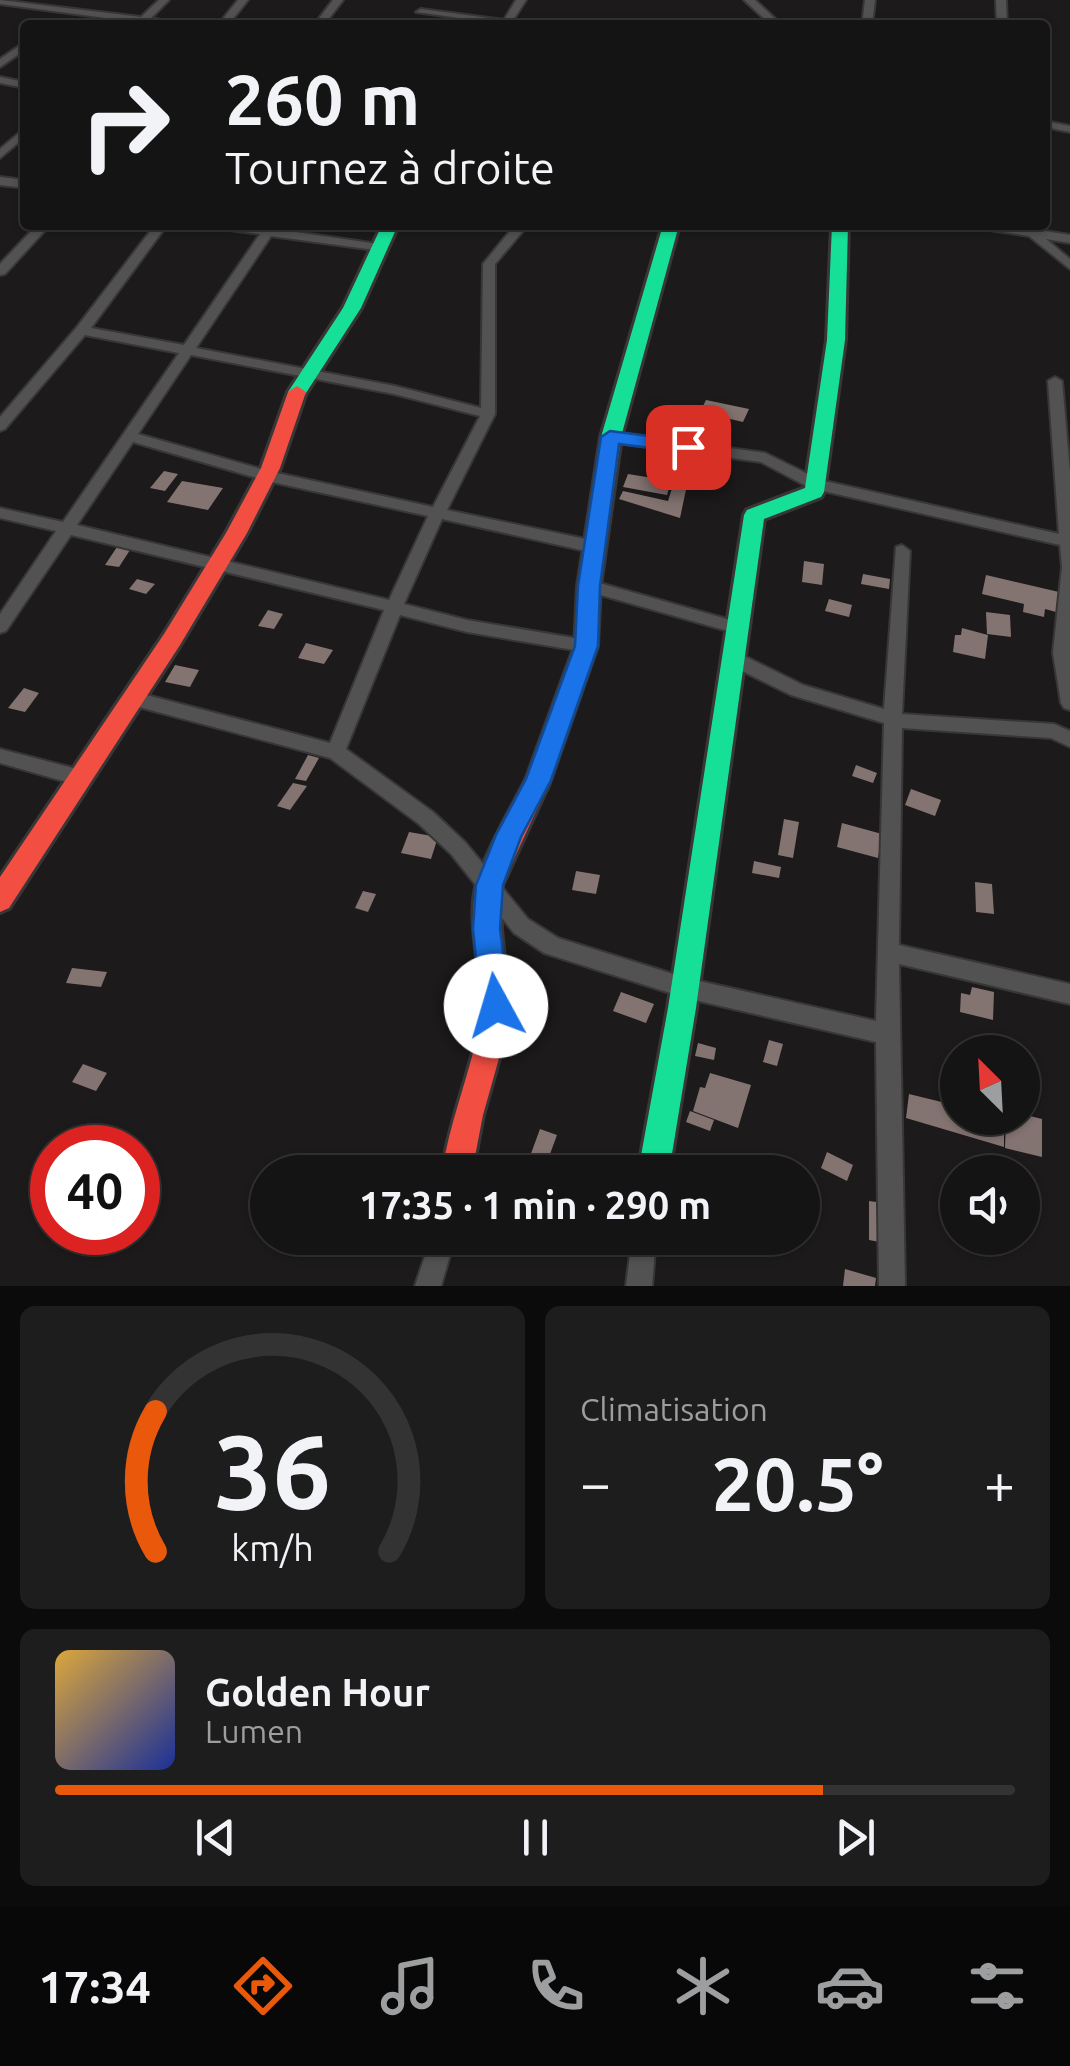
<!DOCTYPE html>
<html lang="fr">
<head>
<meta charset="utf-8">
<style>
  :root { --surface:#151414; --page:#1e1d1d; --text:#f1f3f6; --muted:#9d9ea0; --line:#343334; --accent:#ea580c }
  body { margin:0; font-family:Ubuntu,sans-serif; background:var(--page); color:var(--text); height:100vh; display:flex; flex-direction:column; font-size:38px; white-space:nowrap }
  * { box-sizing:border-box; margin:0 }
  p { font-size:32px; color:var(--muted) }
  .icon { flex:none; width:55px; height:55px; fill:none; stroke:currentColor; stroke-width:2; stroke-linecap:round; stroke-linejoin:round }
  .map { position:relative; height:1286px; overflow:hidden }
  .sheet { display:flex; flex-direction:column; gap:20px; padding:20px; background:#0c0b0b; flex:1 }
  .sheet>* { flex:none }
  .hud { position:absolute; left:20px; top:20px; width:1030px; height:210px; border-radius:10px; box-shadow:0 2px 8px #0004,0 0 0 2px var(--line); background:#151414; color:var(--text); overflow:hidden }
  .needle { width:65px; rotate:336deg }
  .controls { position:absolute; left:940px; top:1035px; display:grid; gap:20px }
  .controls a { display:grid; place-items:center; width:100px; height:100px; border-radius:50%; background:var(--surface); box-shadow:0 2px 8px #0004,0 0 0 2px var(--line); font-size:50px }
  .speed { position:absolute; left:30px; top:1125px; display:flex; gap:20px; font-size:50px; font-weight:700; text-align:center }
  .speed>* { display:grid; place-content:center; width:130px; height:130px; border-radius:50%; background:var(--surface); box-shadow:0 2px 8px #0004,0 0 0 2px var(--line); line-height:1 }
  .speed .limit { border:15px solid #d22; background:#fff; color:#111 }
  .pin { position:absolute; display:grid; place-items:center; width:85px; height:85px; color:#fff; margin:-42px; border-radius:20px; box-shadow:0 5px 15px #0006 }
  .me { position:absolute; width:110px; margin:-55px; rotate:354deg; stroke-linejoin:round; filter:drop-shadow(0 0 8px #0008) }
  .turn { display:flex; align-items:center; gap:35px; height:210px; padding:0 40px; font-size:45px }
  .turn .icon { width:130px; height:130px; stroke-width:2.5 }
  .turn b { display:block; font-size:70px; line-height:85px }
  .big { font-size:75px; font-weight:700; line-height:1.1 }
  .sheet .card { flex:1; display:flex; flex-direction:column; justify-content:center; gap:15px; min-width:0; padding:0 35px; border-radius:15px; background:var(--page) }
  .sheet .dial { align-items:center; gap:0 }
  .dial svg { height:260px; overflow:visible; fill:none; stroke:var(--line); stroke-width:7; stroke-linecap:round; text-anchor:middle }
  .dial text { fill:var(--text); stroke:none }
  .song { display:flex; align-items:center; gap:30px }
  .cover { width:120px; height:120px; border-radius:15px; background:linear-gradient(135deg,hsl(40 70% 55%),hsl(230 70% 35%)) }
  .played { height:10px; border-radius:5px; background:linear-gradient(90deg,var(--accent) 80%,var(--line) 80%) }
  .keys { display:flex; justify-content:space-around; direction:ltr }
  .heat { display:flex; justify-content:space-between; align-items:center; font-size:55px; direction:ltr }
  .sheet .tiles { flex:1; display:grid; gap:20px; grid-template-columns:1fr 1fr }
  .card:last-child { grid-column:span 2 }
  .trip { position:absolute; left:250px; top:1155px; width:570px; height:100px; border-radius:50px; background:var(--surface); box-shadow:0 2px 8px #0004,0 0 0 2px var(--line); font-weight:700; line-height:100px; text-align:center }
  .menu { display:flex; height:160px; justify-content:space-around; align-items:center; background:#080808; color:var(--muted) }
  .menu .icon { width:70px; height:70px }
  .menu .current { color:var(--accent) }
  .menu b { font-size:45px; color:var(--text) }
  .map>svg:first-child { display:block }
  .building { fill:#847471 }
  .lines { fill:none; stroke-linecap:round; stroke-linejoin:round }
  .street-casing { stroke:#383636; stroke-width:4 }
  .fast-casing { stroke:#383636; stroke-width:6 }
  .jam-casing { stroke:#383636; stroke-width:6 }
  .street { fill:#535252; fill-rule:evenodd }
  .fast { fill:#16e098; fill-rule:evenodd }
  .jam { fill:#f24e42; fill-rule:evenodd }
  .route { fill:#1a73e8; stroke:#114b97; stroke-width:2.5 }
</style>
</head>
<body>
<div class="map">
<svg width="1070" height="1286" viewBox="0 0 1070 1286">
  <rect width="100%" height="100%" fill="#1c1a1b"/>
  <g class="building">
    <path d="M706,400l43,9 -6,13 -43,-10z"/>
    <path d="M691,457l21,3v19l-25,-4z"/>
    <path d="M164,471l14,3 -13,17 -15,-3z"/>
    <path d="M628,474l43,7 -4,14 -44,-8z"/>
    <path d="M182,481l41,7 -15,22 -41,-8z"/>
    <path d="M674,482l13,3 -7,33 -61,-19 4,-8 45,10z"/>
    <path d="M117,547l13,3 -11,17 -14,-2z"/>
    <path d="M804,561l20,3 -2,21 -20,-3z"/>
    <path d="M863,574l27,5 -1,10 -28,-5z"/>
    <path d="M986,575l73,17 -3,20 -11,-3 -1,8 -21,-5 1,-8 -42,-10z"/>
    <path d="M137,579l18,5 -9,10 -17,-5z"/>
    <path d="M829,599l23,6 -3,12 -24,-6z"/>
    <path d="M268,610l15,4 -9,15 -16,-3z"/>
    <path d="M986,612l24,3 1,22 -24,-3z"/>
    <path d="M962,628l26,7 -3,24 -32,-7 2,-17h6z"/>
    <path d="M306,643l27,7 -9,14 -26,-6z"/>
    <path d="M175,665l24,5 -9,17 -25,-5z"/>
    <path d="M24,688l15,5 -14,19 -17,-4z"/>
    <path d="M308,755l11,3 -13,23 -11,-2z"/>
    <path d="M856,765l21,8 -4,10 -21,-7z"/>
    <path d="M293,783l14,3 -17,24 -13,-4z"/>
    <path d="M911,789l30,11 -6,16 -30,-11z"/>
    <path d="M784,819l15,3 -6,36 -15,-3z"/>
    <path d="M842,823l40,11 -4,24 -41,-11z"/>
    <path d="M409,832l29,5 -7,22 -30,-6z"/>
    <path d="M754,861l27,6 -2,11 -27,-5z"/>
    <path d="M576,871l24,4 -4,19 -24,-4z"/>
    <path d="M975,882l17,2 2,30 -18,-2z"/>
    <path d="M363,891l13,3 -8,18 -13,-4z"/>
    <path d="M72,968l35,4 -6,15 -35,-4z"/>
    <path d="M972,987l22,5 -1,28 -33,-8 1,-19 9,2z"/>
    <path d="M621,992l33,12 -8,19 -33,-12z"/>
    <path d="M769,1040l14,4 -6,22 -14,-4z"/>
    <path d="M698,1043l18,5 -2,12 -19,-4z"/>
    <path d="M83,1064l24,9 -11,18 -24,-9z"/>
    <path d="M710,1073l41,12 -13,43 -45,-17 7,-24 5,1z"/>
    <path d="M909,1094l49,12v12h39l7,5v24l-98,-29z"/>
    <path d="M690,1111l24,9 -4,11 -24,-9z"/>
    <path d="M1022,1114l20,5v38l-37,-9 1,-30h16z"/>
    <path d="M540,1129l17,6 -11,30 -17,-6z"/>
    <path d="M827,1152l26,13 -6,16 -26,-13z"/>
    <path d="M690,1156l50,16h-54z"/>
    <path d="M869,1201l15,2 1,40 -16,-3z"/>
    <path d="M754,1238h14l-1,19 -13,-2z"/>
    <path d="M845,1269l31,9 -1,8h-32z"/>
  </g>
  <g class="lines">
    <defs>
      <g id="street">
        <path d="M0,0l141,17 18,-17h10l-18,18 35,7h-53l3,-3 -136,-18z"/>
        <path d="M238,0h10l-20,25h-10z"/>
        <path d="M333,0h10l-19,25h-10z"/>
        <path d="M516,0h10l-16,25 -94,-13 5,-3 83,11z"/>
        <path d="M744,0h11l27,25h-11z"/>
        <path d="M865,0h10l-3,25h-10z"/>
        <path d="M996,0h10l1,25h-10z"/>
        <path d="M25,42v8l-25,17v-8z"/>
        <path d="M0,77l25,5v6l-25,-5z"/>
        <path d="M1045,121l25,5v6l-25,-5z"/>
        <path d="M25,128v9l-25,21v-9z"/>
        <path d="M0,177l25,3v8l-25,-3z"/>
        <path d="M37,225h13l-45,49 -5,1v-11z"/>
        <path d="M155,225h12l-76,103 93,17 76,-111 -38,-5 -6,-4 48,3 14,-3 -3,4 103,15 6,4 -2,3 -111,-15 -75,112 199,38 86,22 2,-144 32,-39h13l-33,39v150l-48,96 148,31 8,6 -8,6 -153,-34 -38,85 63,16 119,20 9,6 -9,6 -119,-20 -67,-17 -54,134 87,63 32,30 63,77 30,19 128,40 190,43 8,-298 -93,-28 -63,-31 -3,-5 3,-5h12l63,31 81,24 12,-162 6,-2 8,6 -8,163 152,10 16,7v16l-19,-9 -149,-10 -3,217 171,39v20l-171,-40 6,322h-26l-3,-244 -190,-44 -142,-45 -30,-20 -63,-79 -32,-30 -89,-66 -195,-52 -6,-2 -3,-5 3,-5 6,-2 195,51 54,-133 -313,-75 -65,96 -6,2v-19l56,-83 -56,-13v-10l63,14 116,-169 -94,-18 -80,94 -5,2v-14l77,-90zM191,355l203,39 86,22 -47,91 -165,-36 -130,-37zM133,442l134,39 161,35 -39,84 -312,-75z"/>
        <path d="M977,225h29l64,10v8l-24,-4 24,20v10l-41,-33 -46,-7z"/>
        <path d="M1055,377l7,4 8,91v238l-6,-2 -3,-5 -8,-50 9,-86 -2,-22 -250,-57 -49,-26 -150,-20 -7,-5 7,-5 154,21 55,27 239,54 -11,-153z"/>
        <path d="M589,580l152,43 3,4 -9,6 -152,-43 -2,-4z"/>
        <path d="M0,749l77,20 7,3 3,5 -3,5 -7,3 -77,-22z"/>
        <path d="M431,1238h24l-14,48h-26z"/>
        <path d="M632,1238h24l-4,48h-26z"/>
      </g>
      <g id="fast">
        <path d="M382,225h16l-37,83 -57,88h-14l-2,-4 55,-84z"/>
        <path d="M663,225h16l-58,212 -21,149 -3,60 -48,137 -3,7 -9,3 -9,-3 -3,-7 50,-137 3,-60 23,-149z"/>
        <path d="M832,225h16l-3,115 -21,152 -3,5 -57,22 -68,489 -27,164h-31l30,-164 76,-493 3,-5 58,-22 22,-148z"/>
      </g>
      <g id="jam">
        <path d="M297,386l9,6 -26,76 -33,65 -67,112 -171,263 -9,4v-35l164,-243 62,-101 35,-65 27,-76z"/>
        <path d="M537,773l9,3 3,7 -47,102 -1,44 8,77 -2,24 -24,85 -11,57h-30c7,-48 26,-93 36,-140 11,-48 -12,-97 -2,-145 5,-26 39,-85 52,-111z"/>
      </g>
    </defs>
    <use href="#street" class="street-casing"/>
    <use href="#fast" class="fast-casing"/>
    <use href="#jam" class="jam-casing"/>
    <use href="#street" class="street"/>
    <use href="#fast" class="fast"/>
    <use href="#jam" class="jam"/>
  </g>
  <path class="route" d="M610,431l78,10 10,6 -10,6 -69,-9 -19,142 -2,60 -47,134 -30,57 -18,48 -3,44 10,77 -4,9 -10,4 -11,-4 -4,-9 -8,-77 3,-44 20,-50 30,-56 49,-133 3,-60 23,-149z"/>
</svg>
<div class="controls">
<a><svg class="needle" viewBox="-14 -14 28 28"><path d="M0-13l5 13h-10z" fill="#e53935"/><path d="M0 13l5-13h-10z" fill="#9d9ea0"/></svg></a>
<a><svg class="icon" aria-label="sound" viewBox="0 0 24 24"><path d="M4 9h4l5-4v14l-5-4H4zM17 9q2 3 0 6"/></svg></a>
</div>
<div class="speed"><div class="limit">40</div></div>
<div class="pin" style="left:688px;top:447px;background:#d93025"><svg class="icon" aria-label="arrive" viewBox="0 0 24 24"><path d="M6 21V4h12l-3 4 3 4H6"/></svg></div>
<svg class="me" style="left:496px;top:1006px" viewBox="-20 -20 40 40"><circle r="19" fill="#fff"/><path d="M0-13L10 11 0 6-10 11z" fill="#1a73e8"/></svg>
<div class="trip">17:35 · 1 min · 290 m</div>
<div class="hud">
<div class="turn"><svg class="icon" aria-label="right" viewBox="0 0 24 24"><path d="M7 20v-9h11M14 6l5 5-5 5"/></svg><div><b>260 m</b>Tournez à droite</div></div>
</div>
</div>
<section class="sheet">
<div class="tiles">
<div class="card dial"><svg viewBox="0 0 100 80">
<path d="M14 69A42 42 0 1 1 86 69"/>
<path d="M14 69A42 42 0 0 1 14 26" stroke="#ea580c"/>
<text x="50" y="56" font-size="32" font-weight="700">36</text>
<text x="50" y="72" font-size="11">km/h</text>
</svg></div>
<div class="card"><p>Climatisation</p>
<div class="heat"><a>−</a><b class="big">20.5°</b><a>+</a></div>
</div>
<div class="card">
<div class="song"><i class="cover"></i><div><b>Golden Hour</b><p>Lumen</p></div></div>
<div class="played"></div>
<div class="keys"><svg class="icon" aria-label="previous" viewBox="0 0 24 24"><path d="M18 5L8 12l10 7zM5 5v14"/></svg><svg class="icon" aria-label="pause" viewBox="0 0 24 24"><path d="M8 5v14M16 5v14"/></svg><svg class="icon" aria-label="next" viewBox="0 0 24 24"><path d="M6 5l10 7-10 7zM19 5v14"/></svg></div>
</div>
</div>
</section>
<nav class="menu">
<b>17:34</b>
<svg class="icon current" aria-label="directions" viewBox="0 0 24 24"><path d="M12 3l9 9-9 9-9-9zM9 14v-3h6M13 9l2 2-2 2"/></svg>
<svg class="icon" aria-label="music" viewBox="0 0 24 24"><path d="M9 18V5l10-2v13"/><circle cx="6" cy="18" r="3"/><circle cx="16" cy="16" r="3"/></svg>
<svg class="icon" aria-label="phone" viewBox="0 0 24 24"><path d="M5 4h4l2 5-3 2q2 4 5 5l2-3 5 2v4C11 20 4 13 5 4z"/></svg>
<svg class="icon" aria-label="climate" viewBox="0 0 24 24"><path d="M12 3v18M4 7l16 10M4 17L20 7"/></svg>
<svg class="icon" aria-label="car" viewBox="0 0 24 24"><path d="M5 17H2v-5l4-1 3-4h7l3 4 3 1v5h-3M9 17h6M6 11h13"/><circle cx="7" cy="17" r="2"/><circle cx="17" cy="17" r="2"/></svg>
<svg class="icon" aria-label="filters" viewBox="0 0 24 24"><path d="M4 7h16M4 17h16"/><circle cx="9" cy="7" r="2"/><circle cx="15" cy="17" r="2"/></svg>
</nav>
</body>
</html>
